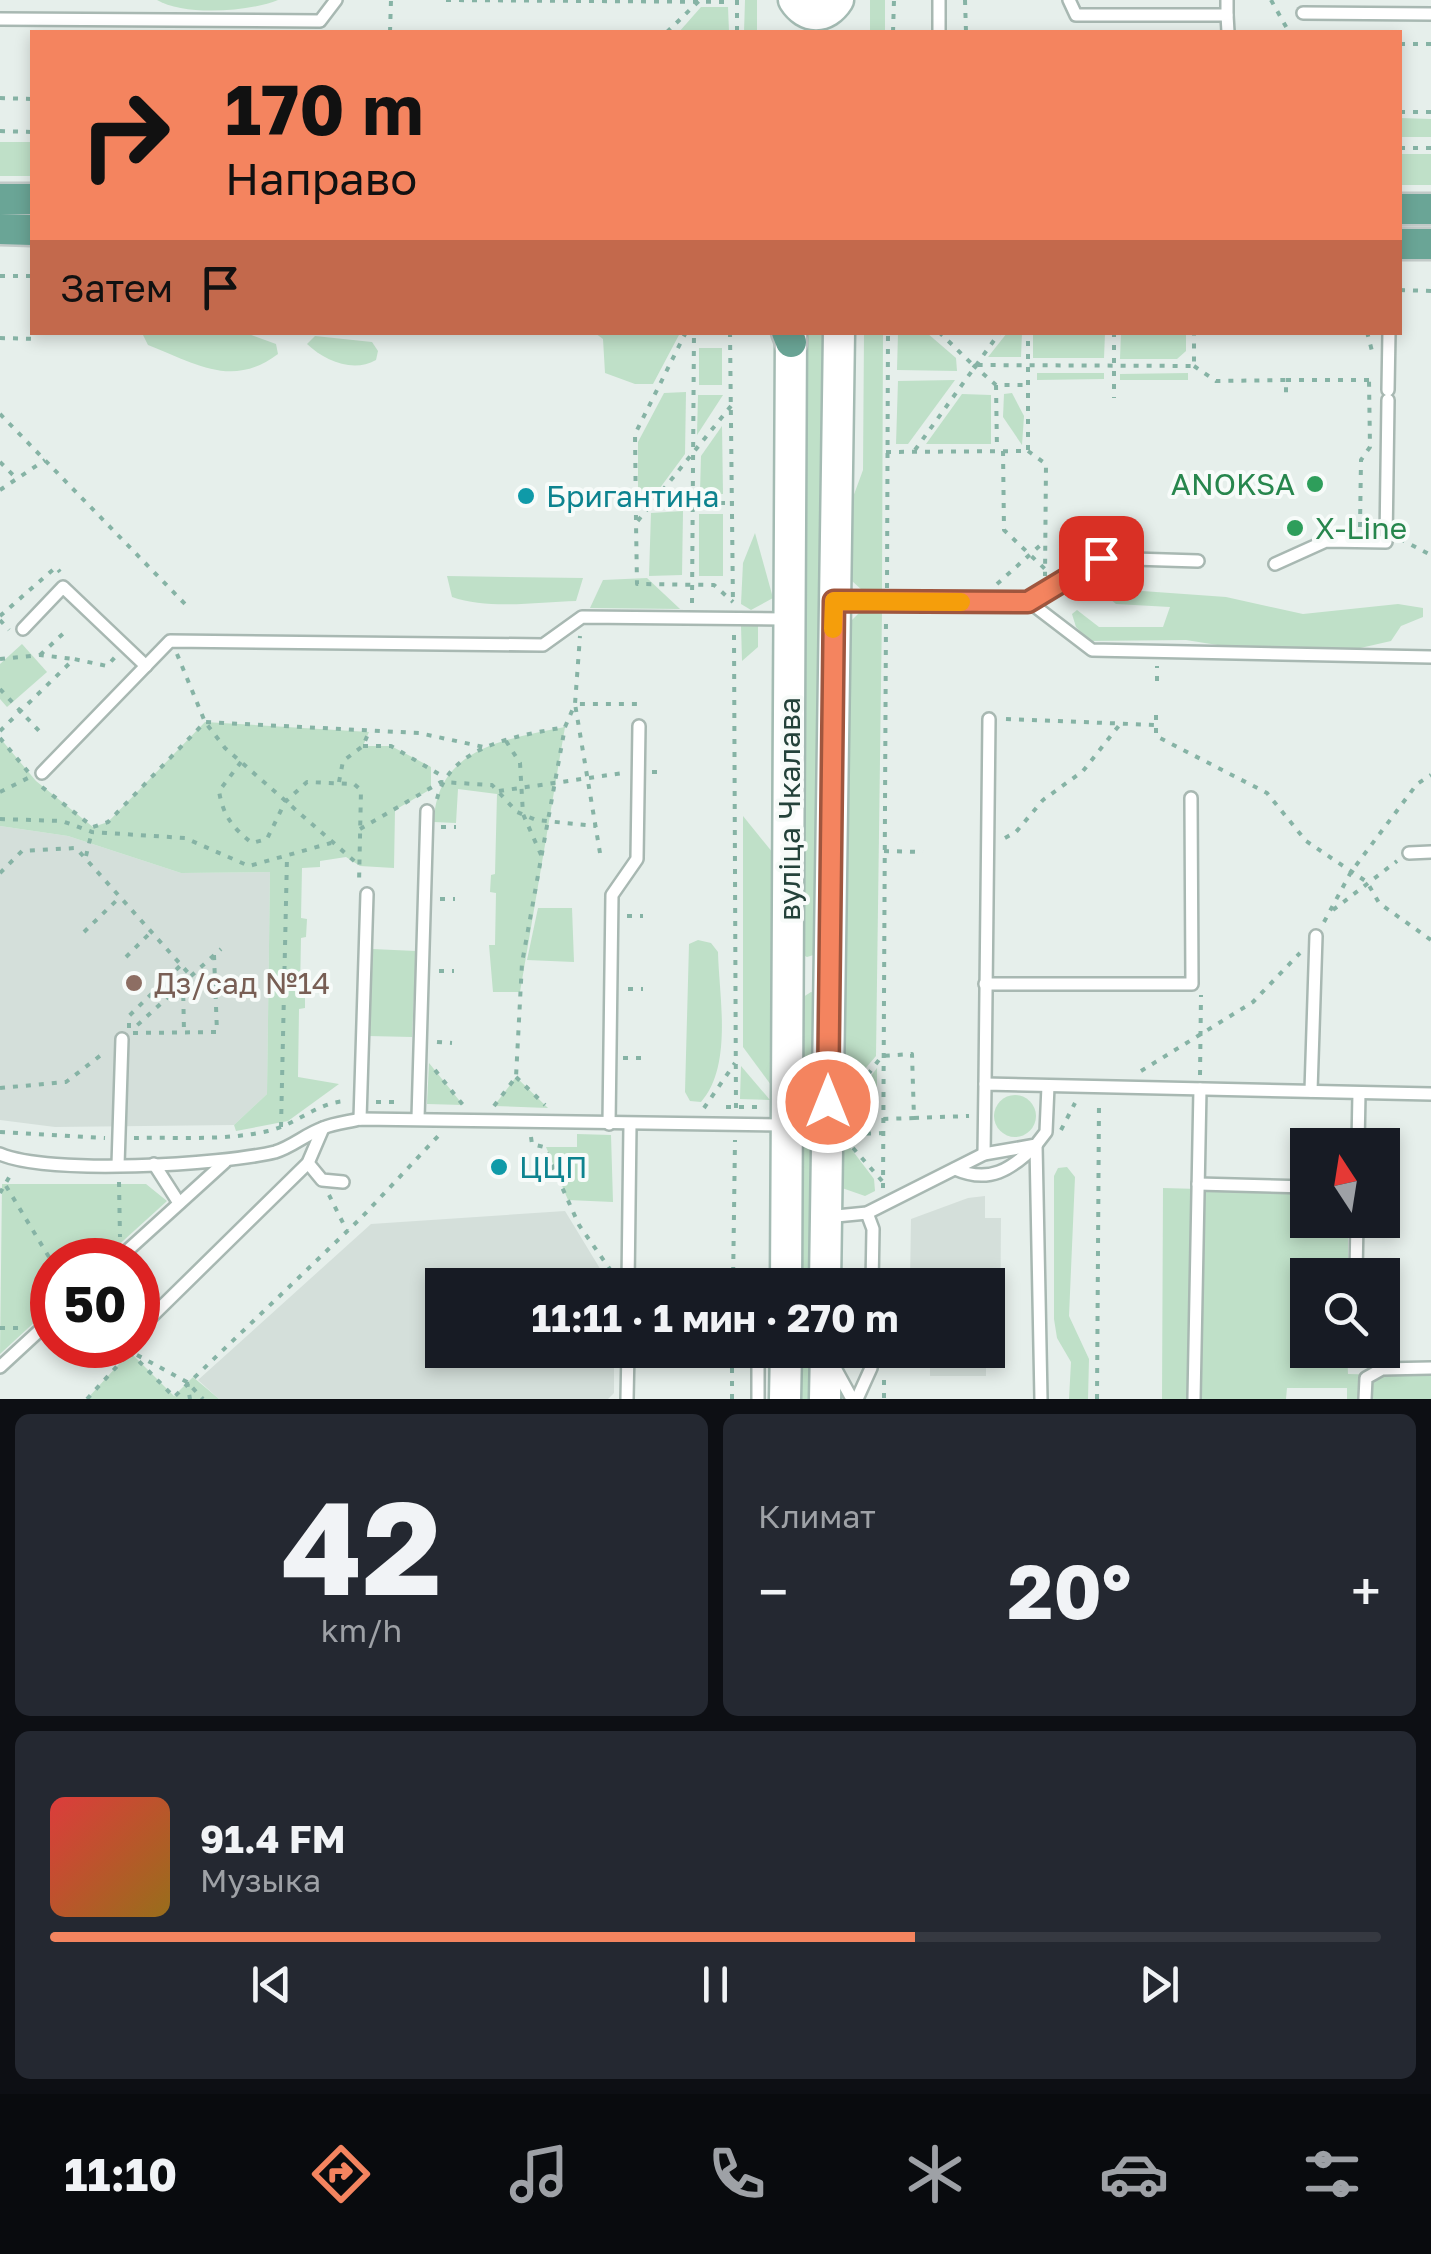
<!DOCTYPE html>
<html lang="ru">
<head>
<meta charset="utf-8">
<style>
  :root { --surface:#171b24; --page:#242831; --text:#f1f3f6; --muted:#9ea1a6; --line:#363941; --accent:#f4845f }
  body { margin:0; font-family:"Golos Text",sans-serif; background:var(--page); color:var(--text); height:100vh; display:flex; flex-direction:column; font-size:38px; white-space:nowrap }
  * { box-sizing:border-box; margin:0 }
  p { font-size:32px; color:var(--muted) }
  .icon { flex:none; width:55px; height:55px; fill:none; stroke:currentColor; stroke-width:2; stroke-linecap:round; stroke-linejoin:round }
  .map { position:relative; height:1399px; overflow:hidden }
  .panel { display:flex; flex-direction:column; gap:15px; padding:15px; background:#0d0f14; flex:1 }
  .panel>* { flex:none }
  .hud { position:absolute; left:30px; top:30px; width:1372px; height:305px; border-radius:0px; box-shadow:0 5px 15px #0003; background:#f4845f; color:#111; overflow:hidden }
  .needle { width:65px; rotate:348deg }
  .controls { position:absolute; left:1290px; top:1128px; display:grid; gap:20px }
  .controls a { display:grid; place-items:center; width:110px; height:110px; border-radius:0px; background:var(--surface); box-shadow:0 5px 15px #0003; font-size:50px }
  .speed { position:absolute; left:30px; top:1238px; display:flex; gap:20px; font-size:50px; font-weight:700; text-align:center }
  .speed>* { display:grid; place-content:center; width:130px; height:130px; border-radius:50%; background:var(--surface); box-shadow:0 5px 15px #0003; line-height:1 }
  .speed .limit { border:15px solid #d22; background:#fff; color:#111 }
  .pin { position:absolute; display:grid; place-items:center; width:85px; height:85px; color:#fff; margin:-42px; border-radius:20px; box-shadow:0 5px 15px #0006 }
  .me { position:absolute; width:110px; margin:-55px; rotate:0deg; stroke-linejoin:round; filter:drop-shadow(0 0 8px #0008) }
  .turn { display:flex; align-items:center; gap:35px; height:210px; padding:0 30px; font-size:45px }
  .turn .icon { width:130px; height:130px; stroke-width:2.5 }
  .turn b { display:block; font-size:70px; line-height:85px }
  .then { display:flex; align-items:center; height:95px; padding:0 30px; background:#0003; gap:20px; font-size:38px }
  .big { font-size:75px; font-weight:700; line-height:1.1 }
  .panel .tile { flex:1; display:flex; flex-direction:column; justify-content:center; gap:15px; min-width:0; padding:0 35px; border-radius:15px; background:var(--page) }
  .panel .dial { align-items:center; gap:0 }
  .dial b { font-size:130px; line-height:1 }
  .song { display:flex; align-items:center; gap:30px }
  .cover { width:120px; height:120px; border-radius:15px; background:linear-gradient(135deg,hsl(0 70% 55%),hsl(40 70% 35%)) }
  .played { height:10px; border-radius:5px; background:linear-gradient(90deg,var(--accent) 65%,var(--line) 65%) }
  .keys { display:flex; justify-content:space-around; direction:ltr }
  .heat { display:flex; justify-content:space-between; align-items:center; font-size:55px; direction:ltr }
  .panel .tiles { flex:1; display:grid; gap:15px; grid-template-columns:1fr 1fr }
  .tile:last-child { grid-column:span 2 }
  .trip { position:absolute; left:425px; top:1268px; width:580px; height:100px; border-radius:0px; background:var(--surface); box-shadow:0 5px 15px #0003; font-weight:700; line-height:100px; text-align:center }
  .dock { display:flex; height:160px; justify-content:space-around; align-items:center; background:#090b0e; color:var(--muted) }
  .dock .icon { width:70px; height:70px }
  .dock .active { color:var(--accent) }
  .dock b { font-size:45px; color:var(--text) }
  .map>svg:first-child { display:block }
  .built { fill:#d4dfda }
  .green { fill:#bfe0c8 }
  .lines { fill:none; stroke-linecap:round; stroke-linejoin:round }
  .lane-casing { stroke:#a8b8b2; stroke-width:16 }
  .secondary-casing { stroke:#a4bbb3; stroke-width:35 }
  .primary-casing { stroke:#c2cac8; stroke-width:35 }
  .path { stroke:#86b3a5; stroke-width:4; stroke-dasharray:5 8; stroke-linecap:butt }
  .lane { stroke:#fff; stroke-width:11 }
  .secondary { stroke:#fff; stroke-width:30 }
  .primary { stroke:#6aa596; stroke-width:30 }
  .route-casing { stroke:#9f563e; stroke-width:25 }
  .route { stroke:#f4845f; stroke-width:18 }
  .slow { stroke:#f59e0b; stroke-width:18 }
  .leisure-dot { fill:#2e9e5b; stroke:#f7fbf9; stroke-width:4 }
  .culture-dot { fill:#0f9aa8; stroke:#f7fbf9; stroke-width:4 }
  .education-dot { fill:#8d6e63; stroke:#f7fbf9; stroke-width:4 }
  .labels { text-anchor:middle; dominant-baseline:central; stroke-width:8; stroke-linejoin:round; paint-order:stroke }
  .leisure-label { font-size:30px; fill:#27864d; stroke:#f7fbf9; text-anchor:end }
  .culture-label { font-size:30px; fill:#0d838f; stroke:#f7fbf9; text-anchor:start }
  .street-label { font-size:30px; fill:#24423a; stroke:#f7fbf9 }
  .education-label { font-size:30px; fill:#785e54; stroke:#f7fbf9; text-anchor:start }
</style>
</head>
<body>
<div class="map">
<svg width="1431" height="1399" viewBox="0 0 1431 1399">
  <rect width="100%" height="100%" fill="#e6efeb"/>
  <g class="built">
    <path d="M0,826l68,10 113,37 89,-1 -3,222 -33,31 -179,2 -55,-7z"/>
    <path d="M985,1196v22h16l-1,131 -12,1v-65h-78l1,-66 57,-21z"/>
    <path d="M565,1211l45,74h-168v65h172v43l-6,6h-389l-21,-19 173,-156z"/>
    <path d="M909,1350h77v26h-56v-10h-21z"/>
  </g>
  <g class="green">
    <path d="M157,0h121c-29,12 -95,16 -121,0z"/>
    <path d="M745,0h12v32h-13z"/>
    <rect x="870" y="0" width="15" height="32"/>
    <path d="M701,7h27l1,25h-50z"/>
    <path d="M1400,118l31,1v18h-31z"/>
    <rect x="0" y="142" width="32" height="34"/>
    <rect x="1400" y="154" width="31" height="31"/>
    <path d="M823,332v615l-3,6 -13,4 -6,-3 3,-621z"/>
    <path d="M142,333h104l30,11 2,10c-46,35 -83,9 -130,-9z"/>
    <path d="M595,333h85l-27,51h-18l-30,-11 -2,-34z"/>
    <path d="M864,333h19l-1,257h-20l-20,-18 3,-53 18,-49z"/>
    <path d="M898,333h29l29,25 1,13 -60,-1z"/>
    <path d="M1007,333h15l-1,24h-33z"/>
    <path d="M1033,333h72l-1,25h-71z"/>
    <path d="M1121,333h65v18l-9,8h-57z"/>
    <path d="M315,336l57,6 6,9 -2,9c-23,13 -51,1 -69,-16z"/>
    <rect x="699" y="348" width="23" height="37"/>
    <path d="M1037,373h67v6l-67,1z"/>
    <path d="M1188,373v7h-68v-6z"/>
    <path d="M955,380l-47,64h-12l2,-63z"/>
    <path d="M686,392l-1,62 -28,38 -19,1v-51l26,-49z"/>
    <path d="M1012,393l12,23 -2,29 -19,-28 1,-23z"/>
    <path d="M962,394l29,1v49h-65z"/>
    <path d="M698,395h25l-26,40z"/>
    <path d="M722,426l1,68 -23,-1 1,-37z"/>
    <path d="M683,511l-1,64 -33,1 2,-63z"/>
    <rect x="699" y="514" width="24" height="62"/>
    <path d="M755,533l18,65 -22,12 -10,-6 2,-41z"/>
    <path d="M447,576l136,2 -7,23c-38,1 -87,9 -124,-4z"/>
    <path d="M647,578l33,31 -90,-1 13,-28z"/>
    <path d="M1142,591l84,6 77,17 95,-10 25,4v9l-22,9 -10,15 -35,8 -101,2 -69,-11 -97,1 -13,-14 -4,-13 5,-4 22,17h64l7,-20 -54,-3 -7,-6 4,-5z"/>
    <path d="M862,610h20l-6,446 -31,36 1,-466z"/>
    <path d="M741,625l17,1v21l-16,14z"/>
    <path d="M778,635v192l-7,-3 1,-186z"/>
    <path d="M22,644l25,28 -40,35 -7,-8v-35z"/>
    <path d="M205,722l164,10 -6,14h28l40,21v22l-36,21 -1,58 -34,-2 -14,-9 -26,4v6l-18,1 -1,50 6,1 -1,18 -5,1 -1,53 5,1v16l-6,1 -1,68 41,7 -51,37 -52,10 -2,-6 33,-31 3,-222 -89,1 -113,-37 -68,-10v-88l36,43 57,46 15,-5z"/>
    <path d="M565,727l-45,265h-27l-4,-47h6l1,-52 -6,-1 1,-17 4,-1 2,-80 -39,-5 -2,34 -22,-1c2,-74 72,-83 131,-95z"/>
    <path d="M743,816l30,37 -2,232 -28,-38z"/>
    <path d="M538,908h34l2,54 -47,-2z"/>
    <path d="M698,940l13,3 7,9c1,44 15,114 -17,150l-11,-1 -5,-9 4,-148z"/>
    <path d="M372,949l44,2 -4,86 -44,-1z"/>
    <path d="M811,992l6,2 4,109h-22l1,-104z"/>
    <path d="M429,1063l34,42 -36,-1z"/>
    <path d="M741,1066l29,34 -30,-1z"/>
    <path d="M877,1068v33h-25z"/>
    <path d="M516,1077l32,31 -54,-2z"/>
    <circle cx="1015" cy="1116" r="21"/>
    <path d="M577,1134l34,1 2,67 -45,-2 -22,-53h31z"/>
    <path d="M799,1142h22l-1,143h-21z"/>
    <path d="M842,1145l7,1 25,33 1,12 -10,5 -23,-8z"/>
    <path d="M1067,1167l8,10 -6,139 20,43 -1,40h-19l2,-37 -14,-24 -3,-19v-143l4,-8z"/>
    <path d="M2,1184h144l21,17 -65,59h-50v46l-52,48z"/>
    <path d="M1163,1188l144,4 1,28h40v55h-40v75h39l1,24 83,2v23h-84v-11h-60l-1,11h-124z"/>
    <path d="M800,1350h20v49h-21z"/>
    <path d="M130,1352l44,44 19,-19 26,22h-132z"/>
  </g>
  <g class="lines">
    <defs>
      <g id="lane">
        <path d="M1069,0l7,15h151v-15"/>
        <path d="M1303,13l128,1"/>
        <path d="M1227,15l1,17"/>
        <path d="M0,19l320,2 16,-21"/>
        <path d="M939,32v-32"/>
        <path d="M1388,390l1,-58"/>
        <path d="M1275,564l51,-23 60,1 2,-142"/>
        <path d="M838,601h190l64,49 339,7"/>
        <path d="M1028,601l73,-43 97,3"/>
        <path d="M23,629l40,-42 83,79"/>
        <path d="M42,773l128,-132 373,4 39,-28 204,2"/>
        <path d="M1409,853l22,-1"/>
        <path d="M985,984h207l-1,-186"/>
        <path d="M985,1084l4,-365"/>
        <path d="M1311,1091l5,-155"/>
        <path d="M418,1118l9,-307"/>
        <path d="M360,1119l7,-225"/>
        <path d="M609,1124l3,-229 25,-36 2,-133"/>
        <path d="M1036,1145l5,254"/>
        <path d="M1358,1145l1,-52"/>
        <path d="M0,1154c49,21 221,11 275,-2 17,-5 31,-18 48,-24 11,-5 25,-6 37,-9l424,6"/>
        <path d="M984,1154l1,-70 446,10"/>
        <path d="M308,1163l14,17 21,2"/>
        <path d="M154,1164l25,39"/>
        <path d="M118,1165l4,-126"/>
        <path d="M955,1169c34,15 56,1 81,-24"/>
        <path d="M1198,1184l110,3"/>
        <path d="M867,1213l6,16 -1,56"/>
        <path d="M826,1217l41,-4 117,-59 52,-9 10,-13 2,-46"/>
        <path d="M117,1260l108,-98"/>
        <path d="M1356,1275l1,-55"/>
        <path d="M628,1285l2,-160"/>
        <path d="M141,1327l167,-164 15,-35"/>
        <path d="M0,1367l52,-48"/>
        <path d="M835,1368l17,31"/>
        <path d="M627,1399l1,-49"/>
        <path d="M758,1399v-49"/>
        <path d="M857,1399l14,-31 1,-18"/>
        <path d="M1194,1399l6,-310"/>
        <path d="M1365,1399l1,-21 16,-9 49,-1"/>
      </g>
      <g id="secondary">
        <path d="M794,0c12,19 32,19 44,0"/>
        <path d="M786,1285l5,-953"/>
        <path d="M825,1285l14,-953"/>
        <path d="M785,1399l1,-49"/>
        <path d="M825,1399l1,-49"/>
      </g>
      <g id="primary">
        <path d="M0,199h32"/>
        <path d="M1400,209h31"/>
        <path d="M0,229l32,1"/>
        <path d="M1400,244h31"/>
        <path d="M787,332l4,10"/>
      </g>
    </defs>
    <use href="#lane" class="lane-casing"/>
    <use href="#secondary" class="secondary-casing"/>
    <use href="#primary" class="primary-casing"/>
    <g class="path">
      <path d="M446,0l284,2"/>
      <path d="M737,0v32"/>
      <path d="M965,0l1,32"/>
      <path d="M1271,0l18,32"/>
      <path d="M390,32l1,-32"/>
      <path d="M667,32l32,-31"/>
      <path d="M893,32l1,-32"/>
      <path d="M1126,32h25"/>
      <path d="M1400,44h31"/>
      <path d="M0,98l32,1"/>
      <path d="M1400,112h31"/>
      <path d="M0,131l32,1"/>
      <path d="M1400,148h31"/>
      <path d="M0,276h32"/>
      <path d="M1400,290l31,1"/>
      <path d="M730,332l3,273"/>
      <path d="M939,332l34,33 221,1v-34"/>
      <path d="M1114,332v66"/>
      <path d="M1367,332l5,19"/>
      <path d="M0,338l38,1"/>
      <path d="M973,365l23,20h30"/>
      <path d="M1194,366l22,15 70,-1v20"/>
      <path d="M1286,380h86"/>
      <path d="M996,385l1,65"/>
      <path d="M731,406l-95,117 1,61 77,1 19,17"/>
      <path d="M0,414l186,191"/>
      <path d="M915,450l85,-118"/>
      <path d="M1003,451l1,79 41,39"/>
      <path d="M1028,451l18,13 -1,112"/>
      <path d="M886,452l142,-1v-119"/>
      <path d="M0,462l17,17"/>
      <path d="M0,490l45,-30"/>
      <path d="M655,503h79"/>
      <path d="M636,520l-1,-86 51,-102"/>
      <path d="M1360,527l1,-67 9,-13 -1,-67"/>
      <path d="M1400,539l31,16"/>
      <path d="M997,584l48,-43"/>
      <path d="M887,588l1,-256"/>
      <path d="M692,603l2,-271"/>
      <path d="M0,616l56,-49 4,5"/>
      <path d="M0,620l9,10"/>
      <path d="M734,635l2,475"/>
      <path d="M177,654l28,68 20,26 135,118"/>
      <path d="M40,655l27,-25"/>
      <path d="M0,659l40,-4 34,4"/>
      <path d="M1157,681v-15"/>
      <path d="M0,689l40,43"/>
      <path d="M1156,715v21l111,57 39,48 61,41 12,21 52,37"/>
      <path d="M1006,719l150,6"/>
      <path d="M0,731l74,-72 33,7 9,-10"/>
      <path d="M0,738l29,35"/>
      <path d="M506,741l14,22 3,51 19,43"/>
      <path d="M363,746h28l53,31"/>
      <path d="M241,762l-22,29c4,25 14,37 33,52l15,-4 18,-37 22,-20 47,2 7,6 -2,94"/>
      <path d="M652,772h10"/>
      <path d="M339,782l4,-21 20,-15 5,-12"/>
      <path d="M42,787l51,40 15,-5 97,-100 214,11 65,14"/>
      <path d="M499,791l124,-18"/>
      <path d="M0,792l28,-14"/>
      <path d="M437,799c13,-54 81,-63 128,-72l10,-23 5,-68"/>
      <path d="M0,819l62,2 30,11 93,6 64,28 82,-23"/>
      <path d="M441,827h15"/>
      <path d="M360,829l81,-47 51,3 25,27 19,8 60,6"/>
      <path d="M1005,838l11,-6 27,-32 40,-29 38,-48"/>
      <path d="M884,851l39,1"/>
      <path d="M600,853l-25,-149h63v7"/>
      <path d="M86,856l6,-25"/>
      <path d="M0,873l22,-22 54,-3 115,128 -59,54"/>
      <path d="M440,899h15"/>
      <path d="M1333,910l64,-49"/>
      <path d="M627,916h16"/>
      <path d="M1324,922l27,-50 66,-88 14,-9"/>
      <path d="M84,932l36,-35"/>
      <path d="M126,957l25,-25"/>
      <path d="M439,971h15"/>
      <path d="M191,976l30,-27"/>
      <path d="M183,983l1,49"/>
      <path d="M628,989h15"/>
      <path d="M129,1028v-12l52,-51"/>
      <path d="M133,1033l84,-1 -3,-77"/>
      <path d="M437,1042l15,1"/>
      <path d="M623,1058h20"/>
      <path d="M435,1070l28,35"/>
      <path d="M1141,1071l112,-69 47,-49"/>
      <path d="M1200,1075l1,-80"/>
      <path d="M516,1077l29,28"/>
      <path d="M0,1088l66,-6 39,-30"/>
      <path d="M852,1095l30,-39 30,-2 2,64 -31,1"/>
      <path d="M376,1102h21"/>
      <path d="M494,1106l22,-29 6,-114 43,-236"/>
      <path d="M726,1107h36"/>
      <path d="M704,1108l31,-45"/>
      <path d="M914,1118l55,-2"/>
      <path d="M281,1127l6,-270"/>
      <path d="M1061,1130l14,-27"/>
      <path d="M0,1132l105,6"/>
      <path d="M853,1134l30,-1"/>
      <path d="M531,1137l1,7 12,3 35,78 35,50"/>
      <path d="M134,1138c44,-1 91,3 134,-7 30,-7 49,-29 79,-30"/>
      <path d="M853,1148l30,34"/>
      <path d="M119,1182l1,55"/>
      <path d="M6,1186l46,76"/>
      <path d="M883,1188l3,-571"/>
      <path d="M0,1193l11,-19"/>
      <path d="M329,1195l18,36"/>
      <path d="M733,1285l2,-145"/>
      <path d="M0,1328h20"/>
      <path d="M130,1352l44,45 187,-179 79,-84"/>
      <path d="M137,1355l50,27 16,17"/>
      <path d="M884,1380v19"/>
      <path d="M187,1382l3,17"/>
      <path d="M87,1399l43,-47 -2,-7"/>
      <path d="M732,1399v-49"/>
      <path d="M1097,1399l2,-297"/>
    </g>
    <use href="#lane" class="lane"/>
    <use href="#secondary" class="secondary"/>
    <use href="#primary" class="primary"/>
  </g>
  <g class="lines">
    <defs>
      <path id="route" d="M828,1102l6,-501 194,1 73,-44"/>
    </defs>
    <use href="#route" class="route-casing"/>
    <use href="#route" class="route"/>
    <path class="slow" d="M833,629l1,-28 127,1"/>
  </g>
  <g class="leisure-dot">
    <circle cx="1315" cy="484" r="10"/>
    <circle cx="1295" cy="528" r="10"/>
  </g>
  <g class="culture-dot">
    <circle cx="526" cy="496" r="10"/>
    <circle cx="499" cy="1167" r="10"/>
  </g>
  <circle class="education-dot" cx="134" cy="983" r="10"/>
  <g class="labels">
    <g class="leisure-label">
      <text x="1295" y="484">ANOKSA</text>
      <text x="1315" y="528" text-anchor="start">X-Line</text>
    </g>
    <g class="culture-label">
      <text x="546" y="496">Бригантина</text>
      <text x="519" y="1167">ЦЦП</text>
    </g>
    <g class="street-label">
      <text transform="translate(789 809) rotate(-90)">вуліца Чкалава</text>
    </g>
    <g class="education-label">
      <text x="154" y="983">Дз/сад №14</text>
    </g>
  </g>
</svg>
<div class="controls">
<a><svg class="needle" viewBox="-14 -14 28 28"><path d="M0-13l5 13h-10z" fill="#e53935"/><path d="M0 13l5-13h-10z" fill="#9ea1a6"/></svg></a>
<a><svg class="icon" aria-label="search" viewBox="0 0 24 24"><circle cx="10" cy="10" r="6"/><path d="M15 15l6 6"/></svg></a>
</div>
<div class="speed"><div class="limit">50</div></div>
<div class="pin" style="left:1101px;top:558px;background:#d93025"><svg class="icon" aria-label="arrive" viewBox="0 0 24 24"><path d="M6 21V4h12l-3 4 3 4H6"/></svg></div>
<svg class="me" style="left:828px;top:1102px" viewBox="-20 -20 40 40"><circle r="17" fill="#f4845f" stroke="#fff" stroke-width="3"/><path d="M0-11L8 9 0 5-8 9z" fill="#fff"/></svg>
<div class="trip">11:11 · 1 мин · 270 m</div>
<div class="hud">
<div class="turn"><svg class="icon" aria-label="right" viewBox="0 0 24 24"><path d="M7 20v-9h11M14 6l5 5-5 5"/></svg><div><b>170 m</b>Направо</div></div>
<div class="then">Затем<svg class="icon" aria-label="arrive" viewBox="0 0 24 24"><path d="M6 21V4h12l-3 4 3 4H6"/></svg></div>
</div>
</div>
<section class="panel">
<div class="tiles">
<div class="tile dial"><b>42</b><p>km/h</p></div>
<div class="tile"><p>Климат</p>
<div class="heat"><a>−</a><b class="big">20°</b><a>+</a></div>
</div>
<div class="tile">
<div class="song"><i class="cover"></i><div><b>91.4 FM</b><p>Музыка</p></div></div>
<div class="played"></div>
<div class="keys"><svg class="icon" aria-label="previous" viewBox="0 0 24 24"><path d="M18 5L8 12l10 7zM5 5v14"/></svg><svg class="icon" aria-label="pause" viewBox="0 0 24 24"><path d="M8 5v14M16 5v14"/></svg><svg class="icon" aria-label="next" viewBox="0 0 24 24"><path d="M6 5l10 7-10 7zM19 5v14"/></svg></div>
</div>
</div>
</section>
<nav class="dock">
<b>11:10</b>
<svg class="icon active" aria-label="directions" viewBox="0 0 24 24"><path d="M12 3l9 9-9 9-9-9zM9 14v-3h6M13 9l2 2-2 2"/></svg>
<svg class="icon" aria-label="music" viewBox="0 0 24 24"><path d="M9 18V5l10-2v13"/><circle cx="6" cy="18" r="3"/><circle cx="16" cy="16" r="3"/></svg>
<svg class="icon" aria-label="phone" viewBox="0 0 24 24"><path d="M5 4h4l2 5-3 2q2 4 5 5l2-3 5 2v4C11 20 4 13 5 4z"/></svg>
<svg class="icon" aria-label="climate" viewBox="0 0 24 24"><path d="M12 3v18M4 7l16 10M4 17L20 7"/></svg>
<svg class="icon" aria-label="car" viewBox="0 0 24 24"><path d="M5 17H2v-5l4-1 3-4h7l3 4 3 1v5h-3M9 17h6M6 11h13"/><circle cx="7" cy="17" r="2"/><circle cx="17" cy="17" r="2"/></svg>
<svg class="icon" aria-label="filters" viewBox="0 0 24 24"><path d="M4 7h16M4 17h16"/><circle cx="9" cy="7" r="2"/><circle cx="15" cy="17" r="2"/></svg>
</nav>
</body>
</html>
